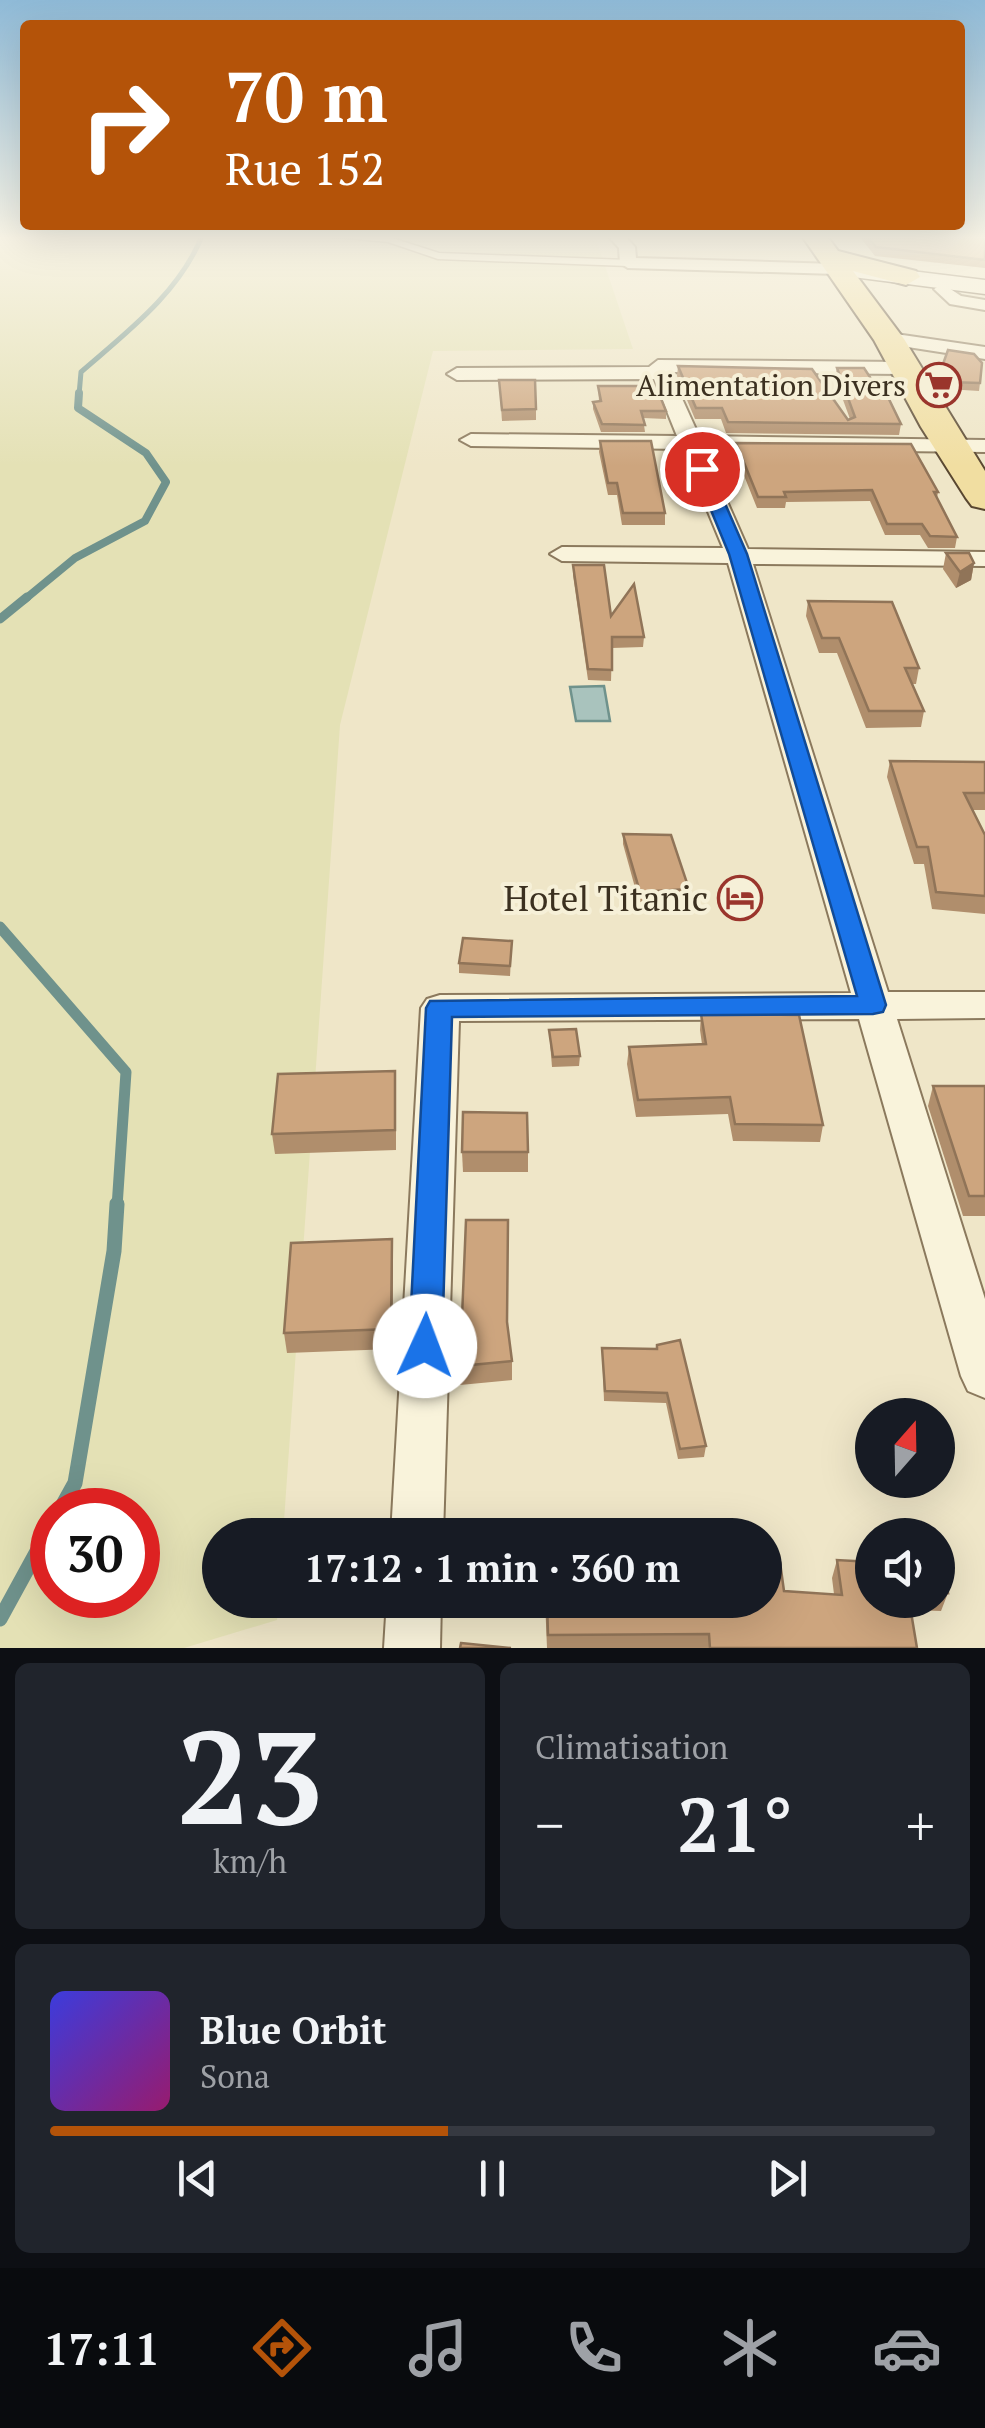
<!DOCTYPE html>
<html lang="fr">
<head>
<meta charset="utf-8">
<style>
  :root { --surface:#171b24; --page:#20242c; --text:#f1f3f6; --muted:#9ea1a6; --line:#363941; --accent:#b45309 }
  body { margin:0; font-family:"PT Serif",serif; background:var(--page); color:var(--text); height:100vh; display:flex; flex-direction:column; font-size:38px; white-space:nowrap }
  * { box-sizing:border-box; margin:0 }
  p { font-size:32px; color:var(--muted) }
  .icon { flex:none; width:55px; height:55px; fill:none; stroke:currentColor; stroke-width:2; stroke-linecap:round; stroke-linejoin:round }
  .map { position:relative; height:1648px; overflow:hidden }
  .side { display:flex; flex-direction:column; gap:15px; padding:15px; background:#0d0f14; flex:1 }
  .side>* { flex:none }
  .top-card { position:absolute; left:20px; top:20px; width:945px; height:210px; border-radius:10px; box-shadow:0 10px 40px #0002; background:#b45309; color:#fff; overflow:hidden }
  .needle { width:65px; rotate:20deg }
  .controls { position:absolute; left:855px; top:1398px; display:grid; gap:20px }
  .controls a { display:grid; place-items:center; width:100px; height:100px; border-radius:50%; background:var(--surface); box-shadow:0 10px 40px #0002; font-size:50px }
  .speed { position:absolute; left:30px; top:1488px; display:flex; gap:20px; font-size:50px; font-weight:700; text-align:center }
  .speed>* { display:grid; place-content:center; width:130px; height:130px; border-radius:50%; background:var(--surface); box-shadow:0 10px 40px #0002; line-height:1 }
  .speed .limit { border:15px solid #d22; background:#fff; color:#111 }
  .pin { position:absolute; display:grid; place-items:center; width:85px; height:85px; color:#fff; margin:-42px; border:5px solid #fff; border-radius:50%; box-shadow:0 2px 10px #0007 }
  .me { position:absolute; width:110px; margin:-55px; rotate:2deg; stroke-linejoin:round; filter:drop-shadow(0 0 8px #0008) }
  .turn { display:flex; align-items:center; gap:35px; height:210px; padding:0 40px; font-size:45px }
  .turn .icon { width:130px; height:130px; stroke-width:2.5 }
  .turn b { display:block; font-size:70px; line-height:85px }
  .big { font-size:75px; font-weight:800; line-height:1.1 }
  .side .card { flex:1; display:flex; flex-direction:column; justify-content:center; gap:15px; min-width:0; padding:0 35px; border-radius:15px; background:var(--page) }
  .side .dial { align-items:center; gap:0 }
  .dial b { font-size:130px; line-height:1 }
  .song { display:flex; align-items:center; gap:30px }
  .cover { width:120px; height:120px; border-radius:15px; background:linear-gradient(135deg,hsl(240 70% 55%),hsl(320 70% 35%)) }
  .played { height:10px; border-radius:5px; background:linear-gradient(90deg,var(--accent) 45%,var(--line) 45%) }
  .keys { display:flex; justify-content:space-around; direction:ltr }
  .heat { display:flex; justify-content:space-between; align-items:center; font-size:55px; direction:ltr }
  .side .tiles { flex:1; display:grid; gap:15px; grid-template-columns:1fr 1fr }
  .card:last-child { grid-column:span 2 }
  .trip { position:absolute; left:202px; top:1518px; width:580px; height:100px; border-radius:50px; background:var(--surface); box-shadow:0 10px 40px #0002; font-weight:800; line-height:100px; text-align:center }
  .menu { display:flex; height:160px; justify-content:space-around; align-items:center; background:#090b0e; color:var(--muted) }
  .menu .icon { width:70px; height:70px }
  .menu .on { color:var(--accent) }
  .menu b { font-size:45px; color:var(--text) }
  .map>svg:first-child { display:block }
  .farmland { fill:#e4e1b5; fill-rule:evenodd }
  .water { fill:#a9c3bd; stroke:#6f928c; stroke-width:2.5 }
  .lines { fill:none; stroke-linecap:round; stroke-linejoin:round }
  .stream-far4 { stroke:#6f928c; stroke-width:5 }
  .stream-far3 { stroke:#6f928c; stroke-width:8 }
  .stream-far2 { stroke:#6f928c; stroke-width:9 }
  .stream-far1 { stroke:#6f928c; stroke-width:11 }
  .stream { stroke:#6f928c; stroke-width:15 }
  .lane-casing { stroke:#8b795d; stroke-width:3 }
  .street-casing { stroke:#8b795d; stroke-width:4 }
  .secondary-casing { stroke:#6d5a40; stroke-width:3 }
  .primary-casing { stroke:#594730; stroke-width:4 }
  .lane { fill:#f9f3db; fill-rule:evenodd }
  .street { fill:#f9f3db; fill-rule:evenodd }
  .secondary { fill:#f9f3db; fill-rule:evenodd }
  .primary { fill:#f1dea1; fill-rule:evenodd }
  .wall { fill:#b08e6c }
  .shaded-wall { fill:#907458 }
  .building { fill:#cda57e; stroke:#907458; stroke-width:2.5 }
  .route { fill:#1a73e8; stroke:#114b97; stroke-width:2.5 }
  .labels { text-anchor:middle; dominant-baseline:central; stroke-width:8; stroke-linejoin:round; paint-order:stroke }
  .far-poi-label { font-size:30px; fill:#3b3020; stroke:#f6f0d8; text-anchor:end }
  .poi-label { font-size:35px; fill:#3b3020; stroke:#f6f0d8; text-anchor:end }
</style>
</head>
<body>
<div class="map">
<svg width="985" height="1648" viewBox="0 0 985 1648">
  <rect width="100%" height="100%" fill="#efe6c8"/>
  <path class="farmland" d="M0,236h595l38,113 -200,2 -93,374 -57,810h-63v65h59l-2,20 -93,28h-184zM52,1510h86v85h-86z"/>
  <path class="water" d="M604,686l6,35h-34l-6,-34z"/>
  <g class="lines">
    <path class="stream-far4" d="M79,395l2,-23c46,-40 98,-79 121,-136"/>
    <path class="stream-far3" d="M24,600l51,-42 70,-37 21,-39 -20,-29 -68,-45 1,-15"/>
    <path class="stream-far2" d="M0,619l27,-22"/>
    <path class="stream-far1" d="M0,927l126,145 -9,135"/>
    <g class="stream">
      <path d="M60,1510l15,-27 39,-232 3,-47"/>
      <path d="M0,1619l52,-95"/>
    </g>
    <defs>
      <path id="lane" d="M326,236l63,1 50,16 189,7 4,3 -4,3 -190,-7 -50,-17z"/>
      <g id="street">
        <path d="M608,236h17l10,11 1,11 201,6 8,5 -8,5 -209,-6 -8,-5 -1,-15z"/>
        <path d="M943,284l18,12 24,4v10l-35,-6 -16,-15z"/>
        <path d="M889,333l96,14v12l-103,-16v-8z"/>
        <path d="M658,360l244,2 10,6 -10,6 -232,-2 29,64 286,4v12l-281,-3 44,100 237,3v14l-232,-2 135,428h97v26l-88,1 88,280v99l-17,-7 -7,-15 -102,-357 -400,2 -16,514h-52l30,-527 6,-9 13,-4 411,-2 -123,-430 -166,-2 -12,-7 12,-7 161,1 -41,-99 -211,-3 -11,-6 11,-6 206,2 -23,-57 -197,1 -10,-6 10,-6 192,-1z"/>
        <path d="M387,1600h54l-1,48h-56z"/>
      </g>
      <path id="secondary" d="M854,264l131,16v14l-140,-18 -3,-5 3,-5z"/>
      <path id="primary" d="M802,236h25l11,15 78,20 4,6 -14,8 -53,-14 51,68 81,132v38l-13,-3 -6,-8 -45,-71 -47,-87z"/>
    </defs>
    <use href="#lane" class="lane-casing"/>
    <use href="#street" class="street-casing"/>
    <use href="#secondary" class="secondary-casing"/>
    <use href="#primary" class="primary-casing"/>
    <use href="#lane" class="lane"/>
    <use href="#street" class="street"/>
    <use href="#secondary" class="secondary"/>
    <use href="#primary" class="primary"/>
  </g>
  <g class="wall">
    <path d="M859,236h126v32l-110,-12z"/>
    <path d="M943,364l37,19 -1,8 -32,-2 -5,-18z"/>
    <path d="M678,366l170,54 2,-1 -15,-41 2,-10 64,56 -2,11 -173,-2 -5,-14h-26l-18,-43z"/>
    <path d="M499,380l37,29v11l-34,1z"/>
    <path d="M598,386l68,25v8l-23,-1 2,14h-44l-8,-23v-7l6,-1z"/>
    <path d="M600,441l65,72v12h-43l-5,-30h-9l-9,-43z"/>
    <path d="M736,443l202,49 -1,6 20,39 -2,11h-27l-8,-13h-35l-15,-34 -84,1 -1,6h-28l-22,-55z"/>
    <path d="M946,553l28,10 -3,17 -15,8 -13,-19z"/>
    <path d="M573,565l38,51 33,21 -1,10 -31,1 -1,33 -23,-1 -15,-105z"/>
    <path d="M808,601l111,67 -3,16h-4l12,27 -3,16 -55,1 -29,-75h-18l-13,-37z"/>
    <path d="M890,761l95,1v48h-13l13,25v79l-53,-5 -8,-45h-10l-27,-87z"/>
    <path d="M623,834l66,55 -1,10 -49,3 -16,-58z"/>
    <path d="M512,941l-2,35 -51,-3v-10z"/>
    <path d="M701,1014l122,111 -3,17 -87,-1 -5,-27 -92,3 -9,-53 2,-17 73,-3 -2,-14z"/>
    <path d="M549,1030l31,26 -1,10 -27,1z"/>
    <path d="M933,1086h52v130h-22l-35,-110z"/>
    <path d="M396,1091v59l-121,4 -3,-20z"/>
    <path d="M462,1152h66v20h-65z"/>
    <path d="M393,1260l-1,89 -105,4 -3,-20z"/>
    <path d="M507,1322l5,39v19l-52,5v-19z"/>
    <path d="M657,1345l49,101 -2,11 -26,2 -12,-56 -62,-2 -2,-53 54,1z"/>
    <path d="M837,1560l35,40h66v-8l10,1 -7,18 -30,-1 6,38h-370l-2,-48h220l19,-9 50,3 -2,-16z"/>
  </g>
  <g class="shaded-wall">
    <path d="M974,563l-3,17 -15,8 4,-16z"/>
    <path d="M392,1239l1,21 -1,89 -1,-20z"/>
  </g>
  <g class="building">
    <path d="M867,236h118v24l-109,-13z"/>
    <path d="M948,350l26,4 8,9 -2,20 -32,-1 -5,-18z"/>
    <path d="M678,366l134,3 36,51 7,-3 -18,-49h27l15,23h6l16,33 -173,-2 -6,-14h-26z"/>
    <path d="M499,380h36l1,29 -34,1z"/>
    <path d="M598,386h58l10,25h-25l4,14 -43,-1 -9,-22 8,-1z"/>
    <path d="M600,441h51l14,72h-42l-6,-30h-9z"/>
    <path d="M736,443l175,1 27,48h-4l23,45 -27,-1 -8,-12h-35l-15,-34 -88,2 2,5h-28z"/>
    <path d="M946,553h23l5,10 -14,9z"/>
    <path d="M573,565h31l7,51 23,-32 10,53h-32v33l-24,-1z"/>
    <path d="M808,601l84,1 27,66h-14l19,43h-55l-30,-73h-17z"/>
    <path d="M890,761l95,1v31h-21l21,42v61l-49,-4 -8,-45h-11z"/>
    <path d="M623,834l48,1 18,54 -49,3z"/>
    <path d="M463,938l49,3 -2,25 -51,-3z"/>
    <path d="M701,1014l98,1 24,110 -88,-1 -5,-27 -92,3 -9,-53 77,-3z"/>
    <path d="M576,1029l4,27 -27,1 -4,-27z"/>
    <path d="M395,1071v59l-123,4 6,-60z"/>
    <path d="M933,1086h52v110h-16z"/>
    <path d="M463,1112l64,1 1,39h-66z"/>
    <path d="M466,1220h42l-1,102 5,39 -52,5z"/>
    <path d="M392,1239l-1,90 -107,4 7,-90z"/>
    <path d="M680,1340l26,106 -26,3 -13,-56 -62,-2 -3,-43 55,1v-4z"/>
    <path d="M765,1555h14l5,36 58,4 -5,-35 35,2v38h37l8,48h-207l-1,-14 -161,1 -1,-35h218z"/>
    <path d="M938,1565h4l6,28 -10,-1z"/>
    <path d="M461,1643l50,5h-51z"/>
  </g>
  <linearGradient id="sky" x2="0" y2="1"><stop stop-color="#8fbad7"/><stop offset="0.51" stop-color="#f8f4e6"/><stop offset="1" stop-color="#f8f4e6" stop-opacity="0"/></linearGradient>
  <rect width="985" height="466" fill="url(#sky)"/>
  <path class="route" d="M702,465l8,4 37,85 139,451 -3,7 -10,2 -421,3 -10,329 -5,11 -12,4 -12,-4 -4,-11 17,-338 4,-7 427,-5 -128,-442 -35,-85z"/>
  <defs>
    <symbol id="supermarket-ring" viewBox="-11 -11 22 22"><circle r="9.5" fill="#f6f0d8" stroke="#9a352c" stroke-width="1.5"/><path d="M-6-5.5h2.5l.6 2H6L4.5 2H-2.5L-4.4-4H-6ZM-1.5 3.2a1.3 1.3 0 1 0 .1 0ZM3 3.2a1.3 1.3 0 1 0 .1 0Z" fill="#9a352c"/></symbol>
    <symbol id="hotel-ring" viewBox="-11 -11 22 22"><circle r="9.5" fill="#f6f0d8" stroke="#9a352c" stroke-width="1.5"/><path d="M-6-4.5h1.5V1H6V5H4.5V3h-9V5H-6ZM-4 0a1.8 1.8 0 1 1 3.6 0ZM.5 0V-2.5h3Q6-2.5 6 0Z" fill="#9a352c"/></symbol>
  </defs>
  <g fill-rule="evenodd">
    <use href="#supermarket-ring" x="914" y="360" width="50" height="50"/>
    <use href="#hotel-ring" x="715" y="873" width="50" height="50"/>
  </g>
  <g class="labels">
    <g class="far-poi-label">
      <text x="906" y="385">Alimentation Divers</text>
    </g>
    <g class="poi-label">
      <text x="708" y="898">Hotel Titanic</text>
    </g>
  </g>
</svg>
<div class="controls">
<a><svg class="needle" viewBox="-14 -14 28 28"><path d="M0-13l5 13h-10z" fill="#e53935"/><path d="M0 13l5-13h-10z" fill="#9ea1a6"/></svg></a>
<a><svg class="icon" aria-label="sound" viewBox="0 0 24 24"><path d="M4 9h4l5-4v14l-5-4H4zM17 9q2 3 0 6"/></svg></a>
</div>
<div class="speed"><div class="limit">30</div></div>
<div class="pin" style="left:702px;top:469px;background:#d93025"><svg class="icon" aria-label="arrive" viewBox="0 0 24 24"><path d="M6 21V4h12l-3 4 3 4H6"/></svg></div>
<svg class="me" style="left:425px;top:1346px" viewBox="-20 -20 40 40"><circle r="19" fill="#fff"/><path d="M0-13L10 11 0 6-10 11z" fill="#1a73e8"/></svg>
<div class="trip">17:12 · 1 min · 360 m</div>
<div class="top-card">
<div class="turn"><svg class="icon" aria-label="right" viewBox="0 0 24 24"><path d="M7 20v-9h11M14 6l5 5-5 5"/></svg><div><b>70 m</b>Rue 152</div></div>
</div>
</div>
<section class="side">
<div class="tiles">
<div class="card dial"><b>23</b><p>km/h</p></div>
<div class="card"><p>Climatisation</p>
<div class="heat"><a>−</a><b class="big">21°</b><a>+</a></div>
</div>
<div class="card">
<div class="song"><i class="cover"></i><div><b>Blue Orbit</b><p>Sona</p></div></div>
<div class="played"></div>
<div class="keys"><svg class="icon" aria-label="previous" viewBox="0 0 24 24"><path d="M18 5L8 12l10 7zM5 5v14"/></svg><svg class="icon" aria-label="pause" viewBox="0 0 24 24"><path d="M8 5v14M16 5v14"/></svg><svg class="icon" aria-label="next" viewBox="0 0 24 24"><path d="M6 5l10 7-10 7zM19 5v14"/></svg></div>
</div>
</div>
</section>
<nav class="menu">
<b>17:11</b>
<svg class="icon on" aria-label="directions" viewBox="0 0 24 24"><path d="M12 3l9 9-9 9-9-9zM9 14v-3h6M13 9l2 2-2 2"/></svg>
<svg class="icon" aria-label="music" viewBox="0 0 24 24"><path d="M9 18V5l10-2v13"/><circle cx="6" cy="18" r="3"/><circle cx="16" cy="16" r="3"/></svg>
<svg class="icon" aria-label="phone" viewBox="0 0 24 24"><path d="M5 4h4l2 5-3 2q2 4 5 5l2-3 5 2v4C11 20 4 13 5 4z"/></svg>
<svg class="icon" aria-label="climate" viewBox="0 0 24 24"><path d="M12 3v18M4 7l16 10M4 17L20 7"/></svg>
<svg class="icon" aria-label="car" viewBox="0 0 24 24"><path d="M5 17H2v-5l4-1 3-4h7l3 4 3 1v5h-3M9 17h6M6 11h13"/><circle cx="7" cy="17" r="2"/><circle cx="17" cy="17" r="2"/></svg>
</nav>
</body>
</html>
